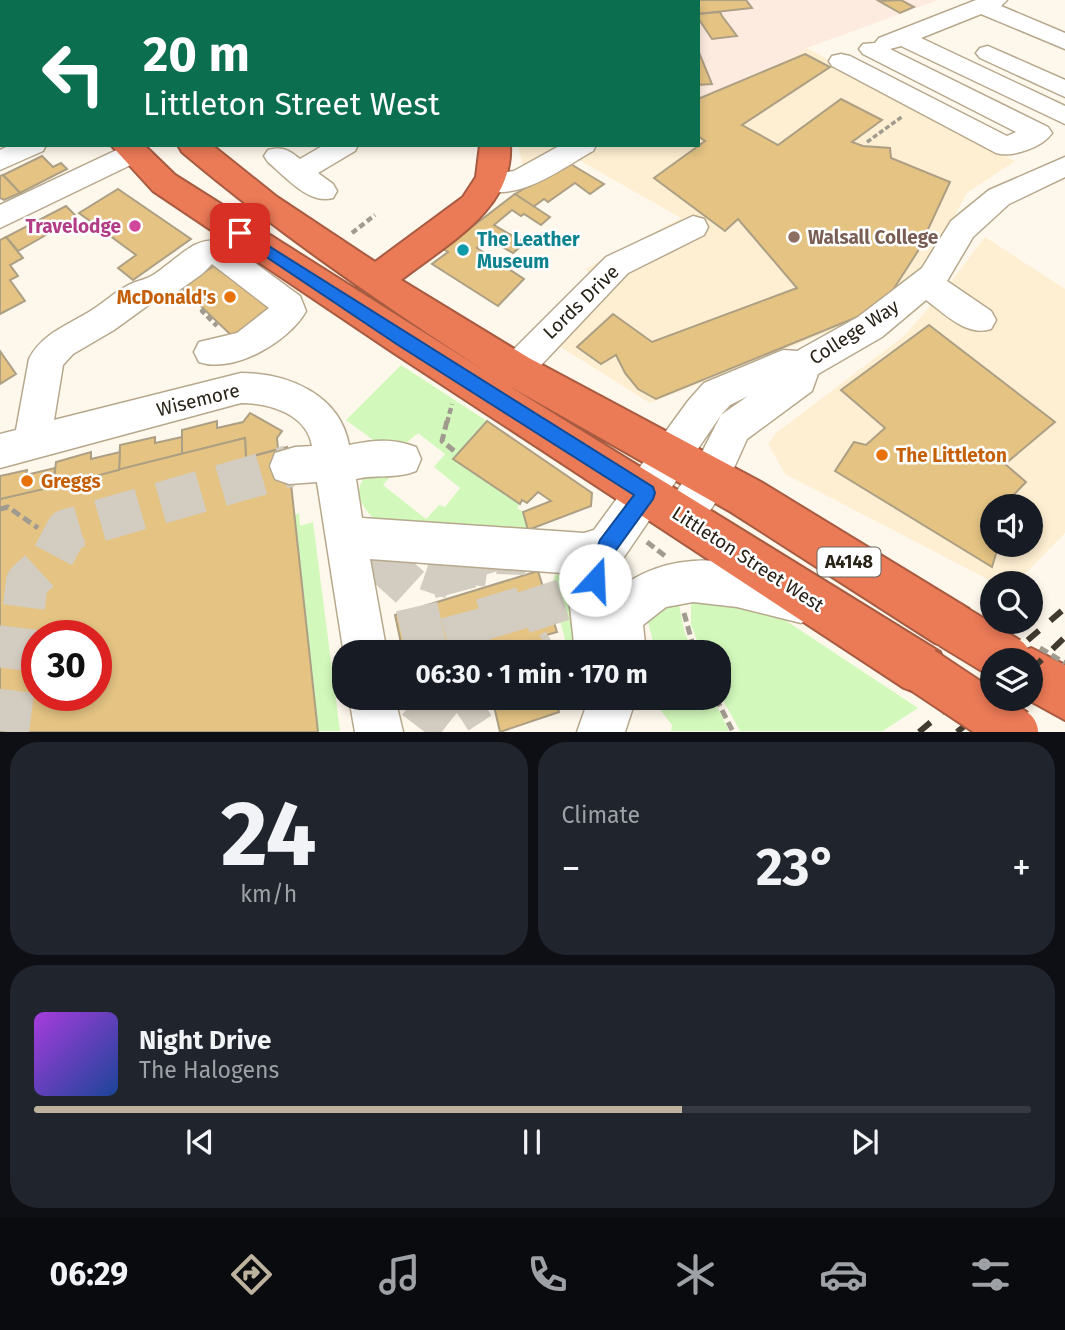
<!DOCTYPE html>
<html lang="en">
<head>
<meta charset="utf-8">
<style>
  :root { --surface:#171b24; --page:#20242c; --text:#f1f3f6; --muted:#9ea1a6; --line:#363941; --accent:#bcb29e }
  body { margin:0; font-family:"Fira Sans",sans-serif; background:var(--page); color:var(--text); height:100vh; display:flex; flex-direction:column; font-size:26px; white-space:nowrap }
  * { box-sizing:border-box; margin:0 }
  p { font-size:23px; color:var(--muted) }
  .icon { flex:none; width:38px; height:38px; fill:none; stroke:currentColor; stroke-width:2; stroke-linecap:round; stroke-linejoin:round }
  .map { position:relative; height:732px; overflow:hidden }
  .details { display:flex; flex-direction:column; gap:10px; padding:10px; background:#0d0f14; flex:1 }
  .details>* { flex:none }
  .guide { position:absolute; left:0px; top:0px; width:700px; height:147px; box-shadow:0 4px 10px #0003; background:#0b6e4f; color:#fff; overflow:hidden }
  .fabs { position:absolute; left:980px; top:494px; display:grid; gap:14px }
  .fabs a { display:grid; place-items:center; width:63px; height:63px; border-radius:50%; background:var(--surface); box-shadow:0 4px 10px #0003; font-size:35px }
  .speed { position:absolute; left:21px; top:620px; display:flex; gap:14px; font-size:35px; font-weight:700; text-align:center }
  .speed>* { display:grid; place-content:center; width:91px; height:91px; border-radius:50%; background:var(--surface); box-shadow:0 4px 10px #0003; line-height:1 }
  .speed .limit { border:10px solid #d22; background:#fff; color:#111 }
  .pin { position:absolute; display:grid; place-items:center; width:60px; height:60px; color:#fff; margin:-30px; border-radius:14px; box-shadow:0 4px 10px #0006 }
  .me { position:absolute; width:77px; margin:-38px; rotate:20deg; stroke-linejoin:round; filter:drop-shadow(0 0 5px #0008) }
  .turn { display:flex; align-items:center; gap:24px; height:147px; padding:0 28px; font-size:32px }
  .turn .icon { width:91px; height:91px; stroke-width:2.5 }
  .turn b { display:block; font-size:49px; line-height:60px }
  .big { font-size:52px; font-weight:700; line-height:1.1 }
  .details .widget { flex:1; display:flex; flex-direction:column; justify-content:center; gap:10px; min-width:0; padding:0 24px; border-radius:28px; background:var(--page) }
  .details .dial { align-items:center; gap:0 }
  .dial b { font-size:91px; line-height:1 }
  .song { display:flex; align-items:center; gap:21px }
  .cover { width:84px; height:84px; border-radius:10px; background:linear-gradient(135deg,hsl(280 70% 55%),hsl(220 70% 35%)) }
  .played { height:7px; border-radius:4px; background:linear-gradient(90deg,var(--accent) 65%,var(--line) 65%) }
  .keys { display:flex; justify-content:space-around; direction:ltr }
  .heat { display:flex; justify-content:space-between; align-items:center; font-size:38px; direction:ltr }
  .details .tiles { flex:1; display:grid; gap:10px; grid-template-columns:1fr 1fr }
  .widget:last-child { grid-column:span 2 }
  .trip { position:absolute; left:332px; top:640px; width:399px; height:70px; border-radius:28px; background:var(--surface); box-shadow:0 4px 10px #0003; font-weight:700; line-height:70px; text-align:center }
  .dock { display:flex; height:112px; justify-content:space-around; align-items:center; background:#090b0e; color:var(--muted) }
  .dock .icon { width:49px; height:49px }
  .dock .current { color:var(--accent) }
  .dock b { font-size:32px; color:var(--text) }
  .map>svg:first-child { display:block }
  .built { fill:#feefd2; fill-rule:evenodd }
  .industrial { fill:#fdebe0 }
  .green { fill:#d2f8bb }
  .building { fill:#e4c383; stroke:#ad9f83; stroke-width:2; fill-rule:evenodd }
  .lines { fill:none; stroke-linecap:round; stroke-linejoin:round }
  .minor-tunnel-far1 { stroke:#d3cdc1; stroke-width:25; stroke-dasharray:25 12; stroke-linecap:butt }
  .minor-tunnel { stroke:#d3cdc1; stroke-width:42; stroke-dasharray:42 21; stroke-linecap:butt }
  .minor-casing { stroke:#b7a88d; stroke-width:3 }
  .major-casing { stroke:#a75b41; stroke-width:4 }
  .highway-casing { stroke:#a75b41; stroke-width:4 }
  .path-far2 { stroke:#a09a8f; stroke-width:3.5; stroke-dasharray:5 2.5; stroke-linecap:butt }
  .path-far1 { stroke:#a09a8f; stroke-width:4.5; stroke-dasharray:6 3.5; stroke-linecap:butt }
  .path { stroke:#a09a8f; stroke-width:5; stroke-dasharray:9 4.5; stroke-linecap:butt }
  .minor { fill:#fff; fill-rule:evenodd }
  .major { fill:#f3af9a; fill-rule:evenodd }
  .highway { fill:#eb7a57; fill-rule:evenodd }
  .rail { stroke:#403a2f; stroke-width:6; stroke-dasharray:15 15; stroke-linecap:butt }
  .highway-bridge-casing { stroke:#a75b41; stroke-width:50; stroke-linecap:butt }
  .path-bridge { stroke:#a09a8f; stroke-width:5; stroke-dasharray:9 4.5; stroke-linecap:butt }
  .highway-bridge { stroke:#eb7a57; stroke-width:46 }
  .route { fill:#1a73e8; stroke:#114b97; stroke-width:2 }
  .hotel-dot { fill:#d1479c; stroke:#fff; stroke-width:2.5 }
  .education-dot { fill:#8d6e63; stroke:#fff; stroke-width:2.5 }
  .culture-dot { fill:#0f9aa8; stroke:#fff; stroke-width:2.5 }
  .food-dot { fill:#e8710a; stroke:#fff; stroke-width:2.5 }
  .labels { text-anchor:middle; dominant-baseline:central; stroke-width:5; stroke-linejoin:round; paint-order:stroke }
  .shield { fill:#fff; stroke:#68645d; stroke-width:2 }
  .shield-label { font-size:18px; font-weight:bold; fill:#282217 }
  .hotel-label { font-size:19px; font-weight:bold; fill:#b23c85; stroke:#fff; text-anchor:end }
  .education-label { font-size:19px; font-weight:bold; fill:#785e54; stroke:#fff; text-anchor:start }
  .culture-label { font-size:19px; font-weight:bold; fill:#0d838f; stroke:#fff; text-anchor:start }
  .food-label { font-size:19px; font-weight:bold; fill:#c56008; stroke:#fff; text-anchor:start }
  .street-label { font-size:19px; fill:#282217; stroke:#fff }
</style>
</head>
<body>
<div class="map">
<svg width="1065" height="732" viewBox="0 0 1065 732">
  <rect width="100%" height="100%" fill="#fef8ec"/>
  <g class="built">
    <path d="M807,48l208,113 -48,32 -35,64 -48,53 -234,93 -115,-72 60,-54 -10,-8 96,-51 -104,-59 27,-14h94v-46l93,-41z"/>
    <path d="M518,145h47l-42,21z"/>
    <path d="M985,237l80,52v244l-49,50h-21l-210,-109 -17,-30 8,-11 128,-97 41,-47zM992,506h39v38h-39z"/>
  </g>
  <path class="industrial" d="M622,0h316l-131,48 -16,10 -93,41v-97z"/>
  <g class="green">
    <path d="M401,365l86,56 -33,38 66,45 -3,4 6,4 5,18 -143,-2c-16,-12 -36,-31 -20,-52l30,-5 -12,14 43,34 13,-14 6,2 15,-19 -26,-21 11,-13 -27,-21 -13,11 -29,-2 -30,-22z"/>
    <path d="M299,513l1,13 13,-4 27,209h-22l-24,-216z"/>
    <path d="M559,574l19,15 8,64h-17l-18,-64 4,-14z"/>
    <path d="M677,594l7,36 9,23h-37l-11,-42 27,-5z"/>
    <path d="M697,600l63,9 22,9 136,90 -35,23h-143l-21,-38v-40h-17l-11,-28v-20z"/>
    <path d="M659,698h54l16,33h-58l1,-6 -14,-18z"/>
  </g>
  <g class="building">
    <path d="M261,0h62l3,2h-69z"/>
    <path d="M630,0h116l6,8 -54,6v-12z"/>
    <path d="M901,0l13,7 -14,6 -21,-12z"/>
    <path d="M720,12l2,4 15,20 -25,3 -14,-21v-4z"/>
    <path d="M698,50l14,34 -14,1z"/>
    <path d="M805,54l25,13 -88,58 36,20 63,-46 41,21 -30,22 11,4 27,2 1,10 59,24 -32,69 -36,56 -226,92 -18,-10 -13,-16 -9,-18 -15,9 -24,-17 36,-33 39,28 145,-54 -59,-69 -13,12 -71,-53 51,-37 -7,-5v-37z"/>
    <path d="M42,156l11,11 8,-4 6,6 -47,24 -17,-18z"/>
    <path d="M569,163l35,21 -14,10 -15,-11 -27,19 -4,-3 -11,8 -18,-13z"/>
    <path d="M3,175l17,18 -16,7 -4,-2v-22z"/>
    <path d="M118,189l73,50 -58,41 -15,-12 18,-13 -57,-42z"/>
    <path d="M515,194l35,23 -9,8 -17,-11 -3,2 -9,-6 -18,15 31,18 -12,10 -25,-14 -11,9 47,31 -26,27 -66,-42 16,-12 -5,-3z"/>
    <path d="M66,206l11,11 -59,34 -12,-14z"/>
    <path d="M6,237l17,21 -13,7 8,11 -8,4 15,21 -25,13v-74z"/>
    <path d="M225,259l55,48 -45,32 -54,-52z"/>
    <path d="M929,325l126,97 -50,42 21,18 -23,24h-11v11l-7,8 7,4v15h7l-7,23 -157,-96 19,-29 12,3 19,-17 -44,-38z"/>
    <path d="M0,351l16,23 -16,10z"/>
    <path d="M250,413l32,18 -5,7 1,11 -32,9 -1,-20 -63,16v-24l35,-9v7l26,-6z"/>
    <path d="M487,421l105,72 -1,13 -63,24 -5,-18 28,-11 -13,-9 -11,11 -5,-3 -2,4 -67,-45z"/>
    <path d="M155,437v6l27,-6v17l-63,16 1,-25z"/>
    <path d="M245,438l1,20 41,-11 31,285h-318v-233zM37,635h59v60h-59z"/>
    <path d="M91,452v7l29,-7 -1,18 -66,17 3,-25z"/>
    <path d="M55,468l-2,19 -53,12v-23l27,-6 -1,5z"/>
    <path d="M538,571l19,61 -14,4 5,17h-150l-1,-3 5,-2 -7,-33z"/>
    <path d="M504,698h51l4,14 -59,20 -7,-30z"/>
  </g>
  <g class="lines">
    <path class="minor-tunnel-far1" d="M265,2l4,-2"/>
    <g class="minor-tunnel">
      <path d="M367,549l85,29 20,75"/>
      <path d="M497,553l29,1 31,95 -6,4"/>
      <path d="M379,559l34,31 14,63"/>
      <path d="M454,561l34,5 26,87"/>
      <path d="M415,698l35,27"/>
      <path d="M457,713l23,-15"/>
      <path d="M8,732l19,-150 24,-22 16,-30 222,-64"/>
    </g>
    <defs>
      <g id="minor">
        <path d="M325,0h24l1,2h-24z"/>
        <rect x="595" y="0" width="22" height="2"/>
        <path d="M976,0h31l-6,6 64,27v16l-84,-35 -60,24 144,68v18l-164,-78 -11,3 158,78 4,6c-9,14 -40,25 -56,20l-164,-87 -3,-5 3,-5 9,-2 9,2 157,80 9,-4 -153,-78 -4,-5 4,-5 12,-1 4,-5z"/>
        <path d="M988,46l77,34v17l-85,-39 -4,-5 4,-5z"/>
        <path d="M10,145h36l-3,6 -43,19v-20z"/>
        <path d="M138,145l5,2 4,6 -4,6 -143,69v-23l123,-58z"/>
        <path d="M324,145h34l-3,6 -37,22 15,11 4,7 -4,7c-24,7 -47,-21 -65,-36l-4,-6 4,-6c14,-4 21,0 32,9z"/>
        <path d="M561,145h35l-3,6c-34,19 -72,50 -113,39l-4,-7 4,-7 34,-5z"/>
        <path d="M1065,157v20l-56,27 -36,33 -26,44 44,30 5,9 -5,9c-24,8 -46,-15 -65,-29l-44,37 -64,37 -6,17 -65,48 -23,51 -28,41 -14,6 -14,-6 -6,-14 6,-14 28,-39 25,-49 -99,145 -8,33c57,-50 138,-34 202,-7l7,15 -7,15 -15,7 -64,-16 -44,-5 -27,5 -23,18 3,28h-71l-6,-56 7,-23 -206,-15 17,94h-42v8l-28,-179 -28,2 -14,-5 -5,-13 5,-13 20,-6 17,-1c-5,-32 -43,-43 -71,-43l-241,65v-34l16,-4 13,-71c13,-26 40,-34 63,-49 13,-8 26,-21 41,-27 7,-3 14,-4 20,-8 13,-8 33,-27 44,-31 11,-5 21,-4 32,0l71,52 6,15c-17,31 -73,63 -107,51l-5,-10 5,-10 38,-9 32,-25 -57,-44 -10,10 -31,22 -17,5 -40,29 -41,24 -10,11 -9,55 187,-47c48,0 99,22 108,72 25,-5 43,-7 67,2l5,12 -5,12c-19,8 -40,3 -60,8l6,39 222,15 10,-3 94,-129 16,-18 79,-33 14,1 61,-34 64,-49 29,-47 38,-31zM748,396l-27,19 9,-10z"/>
        <path d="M693,216l11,3 4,8 -4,8 -76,38 -101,107 -12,5 -12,-5 -6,-10 6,-10 103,-103z"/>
        <path d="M349,698h46l8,34h-48z"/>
        <path d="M589,698h47l-11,34h-48z"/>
      </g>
      <path id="major" d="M427,0h25l-26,2z"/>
      <g id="highway">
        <path d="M0,0l11,2h-9l-2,12z"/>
        <path d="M40,0h24l1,2h-24z"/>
        <path d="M71,0h24l1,2h-24z"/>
        <path d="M111,145h33l31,30 310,196c-105,-68 -207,-138 -303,-219l-4,-7h34l65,52 98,65 88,-65 13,-20 4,-32h30c4,65 -65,100 -109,135l128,78 232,124 208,127 7,17 -7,17 -17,7 -17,-7 -204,-131 -222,-126 431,266 7,18 -7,18 -18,7 -18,-7 -513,-337 -238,-160z"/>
        <path d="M1031,648l34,17v55l-40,-22h6v-38h-20l2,-5z"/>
      </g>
    </defs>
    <use href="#minor" class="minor-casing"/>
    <use href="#major" class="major-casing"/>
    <use href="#highway" class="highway-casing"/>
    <path class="path-far2" d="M867,142l36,-26"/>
    <g class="path-far1">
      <path d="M352,233l23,-18"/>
      <path d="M204,310l-2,1 15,15"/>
      <path d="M447,423l5,-19"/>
    </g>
    <g class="path">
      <path d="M447,421l-5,20 16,13"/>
      <path d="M0,509l8,-2 30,21"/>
      <path d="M647,542l18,14"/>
      <path d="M684,613l11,40"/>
      <path d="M716,698l17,34"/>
    </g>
    <use href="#minor" class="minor"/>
    <use href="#major" class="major"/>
    <use href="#highway" class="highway"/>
    <g class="rail">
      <path d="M1005,660l60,-52"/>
      <path d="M1031,670l34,-33"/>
      <path d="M919,732l73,-61"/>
      <path d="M957,732l42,-34"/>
    </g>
    <defs>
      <g id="highway-bridge">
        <path d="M952,626l56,34"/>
        <path d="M922,670l93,62"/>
      </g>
    </defs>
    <use href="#highway-bridge" class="highway-bridge-casing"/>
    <path class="path-bridge" d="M1040,648l25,15"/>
    <use href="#highway-bridge" class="highway-bridge"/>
  </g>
  <path class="route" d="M240,228l413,259 2,6 -2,6 -39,54 -12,34 -7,2 -7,-2 -3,-7 15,-40 34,-45 -236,-150 -163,-109 -2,-3z"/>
  <circle class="hotel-dot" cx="135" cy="226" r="7"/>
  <circle class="education-dot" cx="794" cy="237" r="7"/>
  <circle class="culture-dot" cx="463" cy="250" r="7"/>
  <g class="food-dot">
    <circle cx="230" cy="297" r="7"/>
    <circle cx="882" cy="455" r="7"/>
    <circle cx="27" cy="481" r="7"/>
  </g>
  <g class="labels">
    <rect class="shield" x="817.5" y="547.5" width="63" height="29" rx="5"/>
    <g class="shield-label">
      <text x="849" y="562">A4148</text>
    </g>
    <g class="hotel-label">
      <text x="121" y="226">Travelodge</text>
    </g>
    <g class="education-label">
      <text x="808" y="237">Walsall College</text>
    </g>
    <g class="culture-label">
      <text x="477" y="239">The Leather<tspan x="477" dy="22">Museum</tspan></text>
    </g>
    <g class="food-label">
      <text x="216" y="297" text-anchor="end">McDonald's</text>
      <text x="896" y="455">The Littleton</text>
      <text x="41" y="481">Greggs</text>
    </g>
    <g class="street-label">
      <text transform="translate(581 302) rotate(-44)">Lords Drive</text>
      <text transform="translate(854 332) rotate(-33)">College Way</text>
      <text transform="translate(198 400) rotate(-14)">Wisemore</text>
      <text transform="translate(748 559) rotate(33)">Littleton Street West</text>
    </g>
  </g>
</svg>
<div class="fabs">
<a><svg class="icon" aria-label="sound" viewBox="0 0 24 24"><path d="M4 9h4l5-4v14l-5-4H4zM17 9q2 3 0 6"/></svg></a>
<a><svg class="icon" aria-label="search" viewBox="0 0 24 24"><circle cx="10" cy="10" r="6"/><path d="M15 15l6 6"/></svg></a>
<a><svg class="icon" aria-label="layers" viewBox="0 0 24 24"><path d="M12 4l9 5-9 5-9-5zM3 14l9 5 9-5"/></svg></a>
</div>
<div class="speed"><div class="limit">30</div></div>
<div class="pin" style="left:240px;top:233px;background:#d93025"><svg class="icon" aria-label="arrive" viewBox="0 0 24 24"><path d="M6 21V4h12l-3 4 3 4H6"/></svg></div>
<svg class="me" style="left:595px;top:580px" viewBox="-20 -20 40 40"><circle r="19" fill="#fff"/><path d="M0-13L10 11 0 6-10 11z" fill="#1a73e8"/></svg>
<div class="trip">06:30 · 1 min · 170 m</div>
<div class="guide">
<div class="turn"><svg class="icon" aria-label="left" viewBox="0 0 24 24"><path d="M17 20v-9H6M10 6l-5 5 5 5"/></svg><div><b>20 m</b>Littleton Street West</div></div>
</div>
</div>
<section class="details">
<div class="tiles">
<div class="widget dial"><b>24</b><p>km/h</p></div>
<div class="widget"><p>Climate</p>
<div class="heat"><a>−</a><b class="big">23°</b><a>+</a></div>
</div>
<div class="widget">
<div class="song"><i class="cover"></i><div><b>Night Drive</b><p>The Halogens</p></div></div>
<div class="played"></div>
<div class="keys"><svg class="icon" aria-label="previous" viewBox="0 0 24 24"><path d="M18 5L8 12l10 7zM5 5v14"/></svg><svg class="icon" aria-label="pause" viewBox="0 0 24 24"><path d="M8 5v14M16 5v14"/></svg><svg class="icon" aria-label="next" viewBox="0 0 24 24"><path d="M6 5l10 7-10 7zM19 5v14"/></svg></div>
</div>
</div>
</section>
<nav class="dock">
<b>06:29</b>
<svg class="icon current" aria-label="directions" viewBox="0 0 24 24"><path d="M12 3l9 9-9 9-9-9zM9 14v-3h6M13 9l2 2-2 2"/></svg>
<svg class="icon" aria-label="music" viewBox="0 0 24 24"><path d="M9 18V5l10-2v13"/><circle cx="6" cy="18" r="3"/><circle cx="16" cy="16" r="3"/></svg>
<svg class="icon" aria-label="phone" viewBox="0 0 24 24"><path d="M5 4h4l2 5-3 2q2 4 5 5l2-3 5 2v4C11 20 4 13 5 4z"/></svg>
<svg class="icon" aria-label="climate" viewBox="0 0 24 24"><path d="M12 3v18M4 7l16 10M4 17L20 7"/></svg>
<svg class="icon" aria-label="car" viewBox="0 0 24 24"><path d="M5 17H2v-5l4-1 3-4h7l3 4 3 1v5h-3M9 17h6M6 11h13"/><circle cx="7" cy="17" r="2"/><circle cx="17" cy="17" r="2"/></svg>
<svg class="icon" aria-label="filters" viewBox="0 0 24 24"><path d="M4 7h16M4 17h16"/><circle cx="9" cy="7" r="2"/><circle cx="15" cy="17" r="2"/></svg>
</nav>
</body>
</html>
